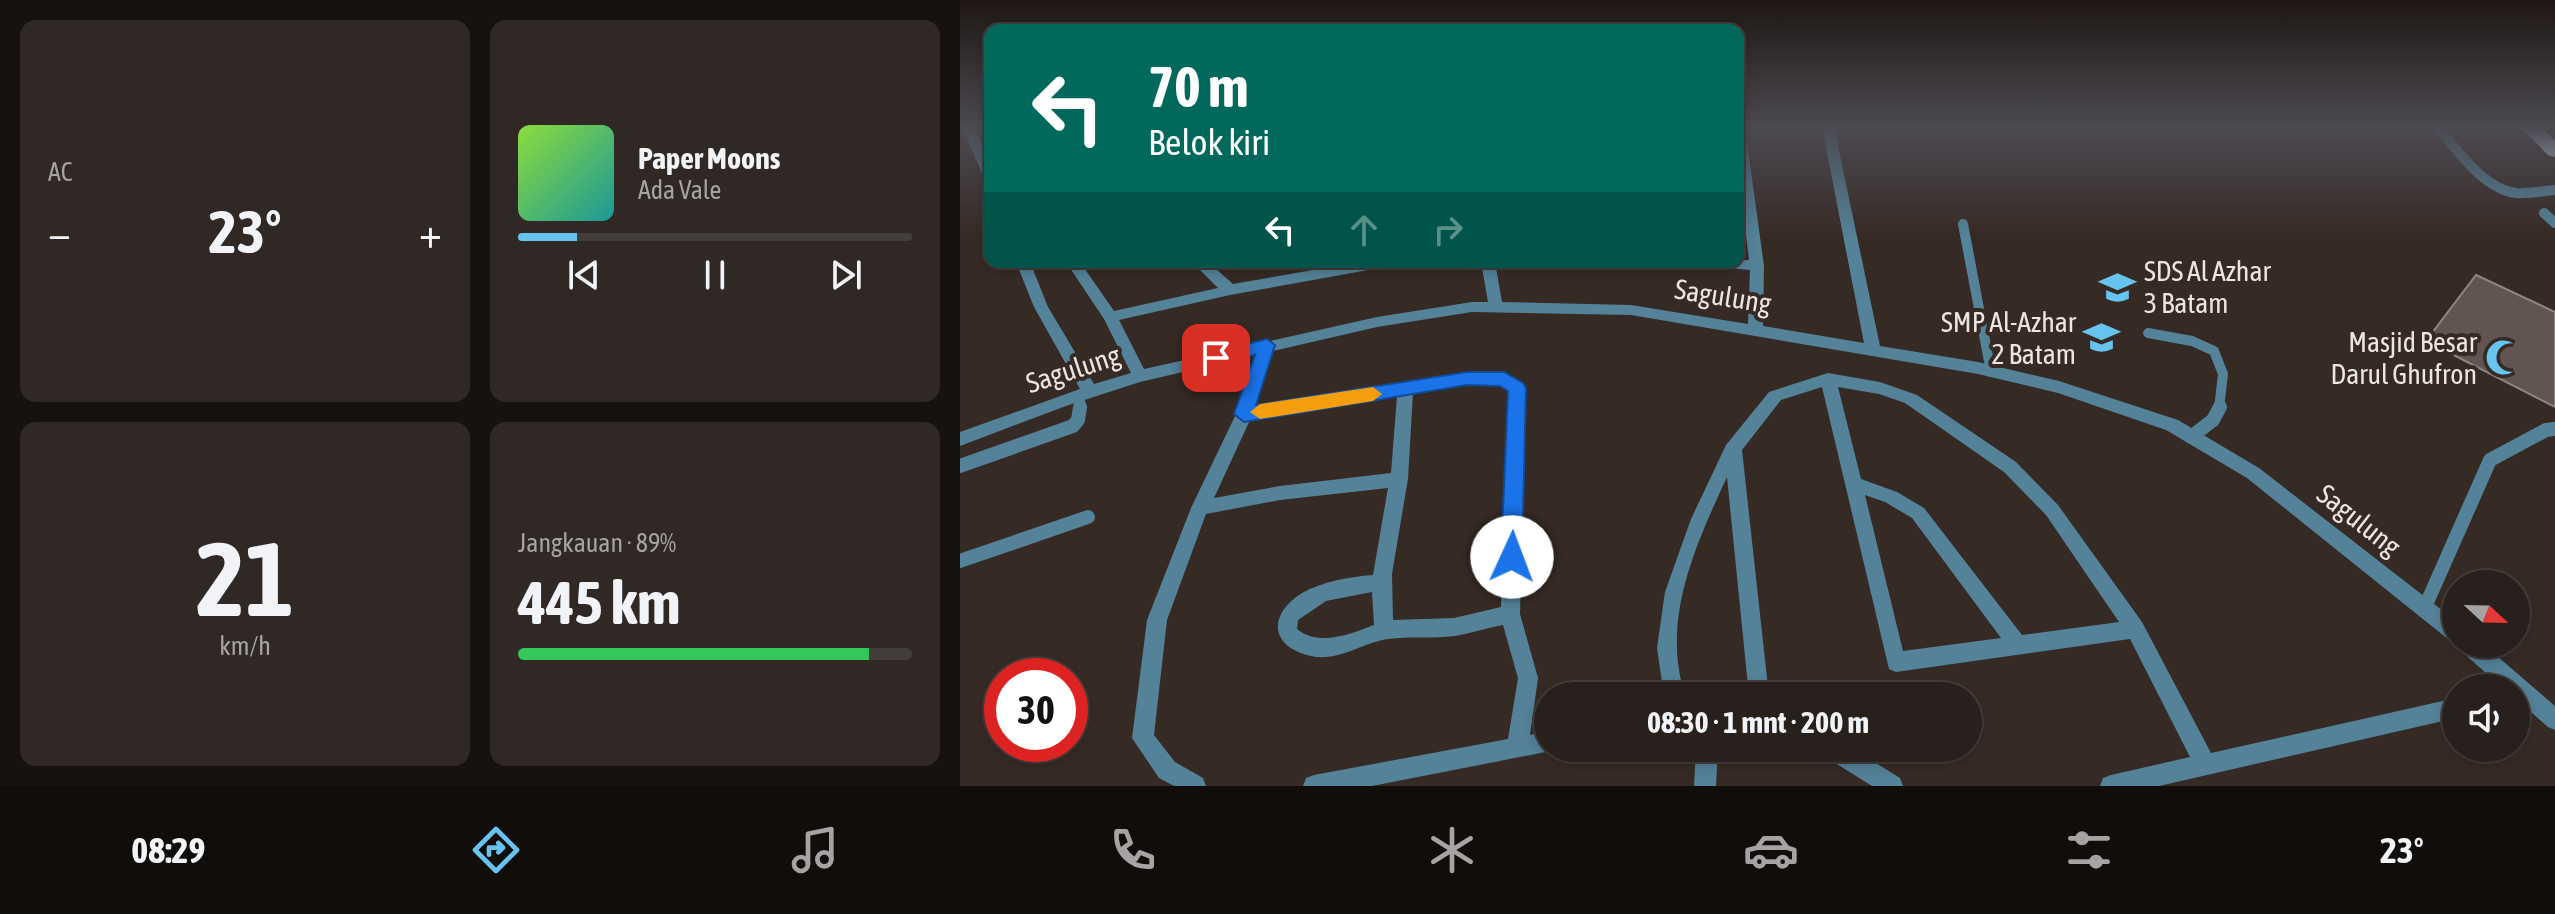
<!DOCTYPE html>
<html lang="id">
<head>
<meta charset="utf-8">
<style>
  :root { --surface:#28201c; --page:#302825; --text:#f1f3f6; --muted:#a5a3a3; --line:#443e3b; --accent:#67c4f0 }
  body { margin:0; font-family:"Asap Condensed",sans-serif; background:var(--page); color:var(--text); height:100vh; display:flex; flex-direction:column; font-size:30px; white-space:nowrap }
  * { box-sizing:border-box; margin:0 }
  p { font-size:26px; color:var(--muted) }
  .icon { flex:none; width:44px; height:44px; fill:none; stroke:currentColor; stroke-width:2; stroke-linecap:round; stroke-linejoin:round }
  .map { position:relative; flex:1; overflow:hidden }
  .details { display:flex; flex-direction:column; gap:20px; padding:20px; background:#16120f; width:960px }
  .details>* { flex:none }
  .guide { position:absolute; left:24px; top:24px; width:760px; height:244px; border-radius:16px; box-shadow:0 4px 12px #0003,0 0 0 2px var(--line); background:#00695c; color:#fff; overflow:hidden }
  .needle { width:52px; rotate:112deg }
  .controls { position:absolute; left:1482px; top:570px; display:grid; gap:16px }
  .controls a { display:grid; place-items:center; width:88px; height:88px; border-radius:50%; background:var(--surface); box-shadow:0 4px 12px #0003,0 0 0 2px var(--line); font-size:40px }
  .speed { position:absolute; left:24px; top:658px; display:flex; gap:16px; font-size:40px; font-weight:700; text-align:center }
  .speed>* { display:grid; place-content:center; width:104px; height:104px; border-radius:50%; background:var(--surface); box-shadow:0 4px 12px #0003,0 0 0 2px var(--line); line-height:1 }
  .speed .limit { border:12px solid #d22; background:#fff; color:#111 }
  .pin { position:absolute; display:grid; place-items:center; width:68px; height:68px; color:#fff; margin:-34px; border-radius:16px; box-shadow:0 4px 12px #0006 }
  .me { position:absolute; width:88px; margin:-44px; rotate:2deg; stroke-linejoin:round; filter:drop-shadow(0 0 6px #0008) }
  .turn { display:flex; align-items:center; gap:28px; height:168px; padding:0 32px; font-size:36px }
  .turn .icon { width:104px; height:104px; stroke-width:2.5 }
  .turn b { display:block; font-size:56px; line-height:68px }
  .lanes { display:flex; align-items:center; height:76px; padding:0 32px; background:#0003; justify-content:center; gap:40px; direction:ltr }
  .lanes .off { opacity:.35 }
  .big { font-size:60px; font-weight:700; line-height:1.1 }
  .details .widget { flex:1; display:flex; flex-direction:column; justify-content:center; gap:12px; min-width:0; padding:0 28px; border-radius:16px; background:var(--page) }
  .details .dial { align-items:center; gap:0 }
  .dial b { font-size:104px; line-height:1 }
  .song { display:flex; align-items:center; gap:24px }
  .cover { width:96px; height:96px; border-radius:12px; background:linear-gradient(135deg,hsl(90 70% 55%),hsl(180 70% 35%)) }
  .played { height:8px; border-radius:4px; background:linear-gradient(90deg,var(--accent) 15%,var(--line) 15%) }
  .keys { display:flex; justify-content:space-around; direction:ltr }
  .heat { display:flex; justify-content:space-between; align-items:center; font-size:44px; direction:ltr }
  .charge { height:12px; border-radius:6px; background:linear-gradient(90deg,#34c759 89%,var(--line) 0) }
  .details .tiles { flex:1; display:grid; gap:20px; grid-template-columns:repeat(2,1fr) }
  .trip { position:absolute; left:574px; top:682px; width:448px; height:80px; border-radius:40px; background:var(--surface); box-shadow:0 4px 12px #0003,0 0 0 2px var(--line); font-weight:700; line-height:80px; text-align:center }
  .dock { display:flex; height:128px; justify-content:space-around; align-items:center; background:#100d0b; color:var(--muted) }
  .dock .icon { width:56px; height:56px }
  .dock .active { color:var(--accent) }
  .dock b { font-size:36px; color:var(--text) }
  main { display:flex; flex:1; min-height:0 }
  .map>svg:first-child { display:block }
  .building { fill:#625450; stroke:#92847e; stroke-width:2 }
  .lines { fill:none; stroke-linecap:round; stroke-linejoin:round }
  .lane-far1 { stroke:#548299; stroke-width:10 }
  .lane { stroke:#548299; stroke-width:14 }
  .street { fill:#548299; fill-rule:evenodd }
  .highway { fill:#d7ecf8; fill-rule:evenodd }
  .route { fill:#1a73e8; stroke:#114b97; stroke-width:2 }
  .slow { fill:#f59e0b }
  .labels { text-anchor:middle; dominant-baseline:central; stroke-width:8; stroke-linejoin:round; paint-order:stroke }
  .poi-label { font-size:28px; fill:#ede5e2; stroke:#362a25; text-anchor:end }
  .street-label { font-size:28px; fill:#ede5e2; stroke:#362a25 }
</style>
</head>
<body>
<main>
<section class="details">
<div class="tiles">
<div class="widget"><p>AC</p>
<div class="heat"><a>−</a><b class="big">23°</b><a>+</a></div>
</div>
<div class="widget">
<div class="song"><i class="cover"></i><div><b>Paper Moons</b><p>Ada Vale</p></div></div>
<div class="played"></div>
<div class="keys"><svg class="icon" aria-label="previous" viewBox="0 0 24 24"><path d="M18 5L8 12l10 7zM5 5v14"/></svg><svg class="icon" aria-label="pause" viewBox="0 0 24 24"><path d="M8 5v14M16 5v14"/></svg><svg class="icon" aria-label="next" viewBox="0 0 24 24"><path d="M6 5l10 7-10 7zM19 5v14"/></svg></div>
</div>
<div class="widget dial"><b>21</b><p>km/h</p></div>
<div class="widget"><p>Jangkauan · 89%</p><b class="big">445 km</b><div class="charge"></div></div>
</div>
</section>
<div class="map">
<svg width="1595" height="786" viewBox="0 0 1595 786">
  <rect width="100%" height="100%" fill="#362a25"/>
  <path class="building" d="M1516,275l79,37v95l-129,-66z"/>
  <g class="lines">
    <g class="lane-far1">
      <path d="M1477,127c20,22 46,62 79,66 12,1 26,-2 39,-3"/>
      <path d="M1584,213l11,10"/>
      <path d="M1003,224l28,148"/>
      <path d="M1188,333l44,8 22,10 9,23 -4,35"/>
      <path d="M119,409l2,-15"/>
    </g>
    <g class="lane">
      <path d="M1231,437l22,-17 7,-13"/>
      <path d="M0,466l113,-40 5,-6 2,-13"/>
      <path d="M0,561l128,-44"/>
      <path d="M1465,607l65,-147 56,-30 9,-1"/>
    </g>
    <g class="street">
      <path d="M2,127h12l16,36v19l-6,-4z"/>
      <path d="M778,127h7l19,139 -1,60 101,17 -42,-216h12l46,219 98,16 81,19 119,39 81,48 197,153v21l-7,-2 -202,-162 -81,-48 -108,-37 -80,-19 -347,-59 -159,-3 -95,15 -104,24 -18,55 212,-34 37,1 19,11 2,4 -5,226 18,64 -8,57 18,-4v17l8,2 -184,36h-69l3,-8 8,-3 194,-36 10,-61 -15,-53c-16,3 -32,8 -48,11 -22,3 -45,0 -67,3 -27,4 -49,23 -77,17 -42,-9 -43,-42 -9,-63 22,-12 47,-16 71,-18l15,-87 -108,12 -74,14 -39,106 -13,115 21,27 28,16 3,8h-32l-15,-8 -27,-40 15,-118 44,-112 45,-94 20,-59 -116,27 -74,24 -106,40v-14l120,-43 -46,-82 -18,-45h14l18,45 46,77 37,-11 -27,-54 -38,-57h14l34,49 104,-23 -26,-26h16l25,22 125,-22h34l-7,5 -155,28 -111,25 25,49 233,-52 95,-15h16l-7,-40h14l7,40 129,3 117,19 2,-54 -34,-3 -7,-5 40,-2 -11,-92zM507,384l34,1 8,6 -8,216 -47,11 -61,2 -1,-46 16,-95 5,-86zM437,396l-6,77 -111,13 -66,12 36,-78zM412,592l2,33c-24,9 -55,22 -77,4l1,-9 28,-19z"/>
      <path d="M868,373l52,9 37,13 99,67 42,43 84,117 69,131 245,-55v20l-297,68h-59l3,-8 8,-3 79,-18 -60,-118 -234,33 -7,-3 -67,-282 -41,13 -39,50 27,246h-20l-22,-219c-24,52 -52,112 -50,170 0,17 4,33 7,49h-20l-7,-48 8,-56 26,-73 35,-74 43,-53zM878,387l41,7 26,9 99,69 42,43 73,107 -97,13 -98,-127 -27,-16 -36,-13zM905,495l20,7 27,16 89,120 -98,13z"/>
      <path d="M1498,644h25l72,62v24l-7,-3 -32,-28v-11h-13l-42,-37z"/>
      <path d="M736,748h22l-2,38h-22z"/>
      <path d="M861,748h31l48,30 3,8h-31l-48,-30z"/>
    </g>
    <path class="highway" d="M1561,127h20l14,14v16l-7,-2z"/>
  </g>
  <linearGradient id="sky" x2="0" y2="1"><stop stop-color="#1e1714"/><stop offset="0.54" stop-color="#4c4a51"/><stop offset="1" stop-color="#4c4a51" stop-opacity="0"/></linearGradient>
  <rect width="1595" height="237" fill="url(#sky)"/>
  <path class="route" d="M307,339l8,6 -19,60 211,-33h37l19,11 3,5 -4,169 -3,7 -7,3 -8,-3 -3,-7 7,-166 -8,-5 -33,-1 -223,37 -10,-8 21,-59 -39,9 -9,-6 3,-5z"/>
  <path class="slow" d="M413,387l9,7 -9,7 -113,18 -10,-7 10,-8z"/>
  <defs>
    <symbol id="school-bare" viewBox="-9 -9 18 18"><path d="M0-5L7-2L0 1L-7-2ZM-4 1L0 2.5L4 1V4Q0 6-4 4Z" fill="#67c4f0" stroke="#362a25" stroke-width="2.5" paint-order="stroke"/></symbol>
    <symbol id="mosque-bare" viewBox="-9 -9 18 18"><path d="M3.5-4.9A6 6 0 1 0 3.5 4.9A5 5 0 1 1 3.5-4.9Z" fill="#67c4f0" stroke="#362a25" stroke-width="2.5" paint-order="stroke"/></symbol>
  </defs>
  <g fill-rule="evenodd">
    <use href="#school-bare" x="1132" y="262" width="51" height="51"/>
    <use href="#school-bare" x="1116" y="312" width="51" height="51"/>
    <use href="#mosque-bare" x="1518" y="332" width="51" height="51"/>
  </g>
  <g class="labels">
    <g class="poi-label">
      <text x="1184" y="271" text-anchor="start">SDS Al Azhar<tspan x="1184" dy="32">3 Batam</tspan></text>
      <text x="1116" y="322">SMP Al-Azhar<tspan x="1116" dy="32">2 Batam</tspan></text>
      <text x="1517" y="342">Masjid Besar<tspan x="1517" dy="32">Darul Ghufron</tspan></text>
    </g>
    <g class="street-label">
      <text transform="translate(763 296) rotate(9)">Sagulung</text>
      <text transform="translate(113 369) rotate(-18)">Sagulung</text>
      <text transform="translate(1399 520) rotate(38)">Sagulung</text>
    </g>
  </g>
</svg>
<div class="controls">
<a><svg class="needle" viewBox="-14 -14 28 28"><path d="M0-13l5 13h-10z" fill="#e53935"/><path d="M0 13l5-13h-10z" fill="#a5a3a3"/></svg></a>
<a><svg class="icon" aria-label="sound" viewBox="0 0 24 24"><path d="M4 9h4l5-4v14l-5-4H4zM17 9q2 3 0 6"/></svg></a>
</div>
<div class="speed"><div class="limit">30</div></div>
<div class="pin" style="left:256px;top:358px;background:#d93025"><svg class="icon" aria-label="arrive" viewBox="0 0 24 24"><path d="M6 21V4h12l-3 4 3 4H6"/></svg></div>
<svg class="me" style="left:552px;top:557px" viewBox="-20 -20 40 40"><circle r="19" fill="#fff"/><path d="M0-13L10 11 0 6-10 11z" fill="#1a73e8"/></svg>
<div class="trip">08:30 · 1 mnt · 200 m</div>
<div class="guide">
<div class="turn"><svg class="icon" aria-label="left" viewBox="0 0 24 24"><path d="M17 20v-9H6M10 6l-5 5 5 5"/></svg><div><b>70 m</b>Belok kiri</div></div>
<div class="lanes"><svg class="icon" aria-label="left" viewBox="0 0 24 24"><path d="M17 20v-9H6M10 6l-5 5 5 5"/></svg><svg class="icon off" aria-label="ahead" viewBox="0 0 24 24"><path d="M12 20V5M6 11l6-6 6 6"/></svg><svg class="icon off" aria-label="right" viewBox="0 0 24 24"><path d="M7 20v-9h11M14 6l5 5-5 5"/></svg></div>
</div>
</div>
</main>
<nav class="dock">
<b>08:29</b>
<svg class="icon active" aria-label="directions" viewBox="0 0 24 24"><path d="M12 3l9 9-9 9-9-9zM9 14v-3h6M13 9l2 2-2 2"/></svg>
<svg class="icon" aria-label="music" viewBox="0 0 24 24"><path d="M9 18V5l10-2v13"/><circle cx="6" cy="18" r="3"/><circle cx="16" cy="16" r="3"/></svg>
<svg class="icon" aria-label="phone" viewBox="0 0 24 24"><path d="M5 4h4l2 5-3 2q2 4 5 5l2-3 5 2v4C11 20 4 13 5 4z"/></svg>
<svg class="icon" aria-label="climate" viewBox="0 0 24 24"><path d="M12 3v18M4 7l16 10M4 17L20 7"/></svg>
<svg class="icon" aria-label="car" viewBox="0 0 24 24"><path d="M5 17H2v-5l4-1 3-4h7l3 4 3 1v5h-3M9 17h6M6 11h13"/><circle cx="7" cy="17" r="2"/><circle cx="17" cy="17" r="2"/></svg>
<svg class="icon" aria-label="filters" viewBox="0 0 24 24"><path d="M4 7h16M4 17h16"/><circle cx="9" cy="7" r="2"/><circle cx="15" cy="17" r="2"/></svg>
<b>23°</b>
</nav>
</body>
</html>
